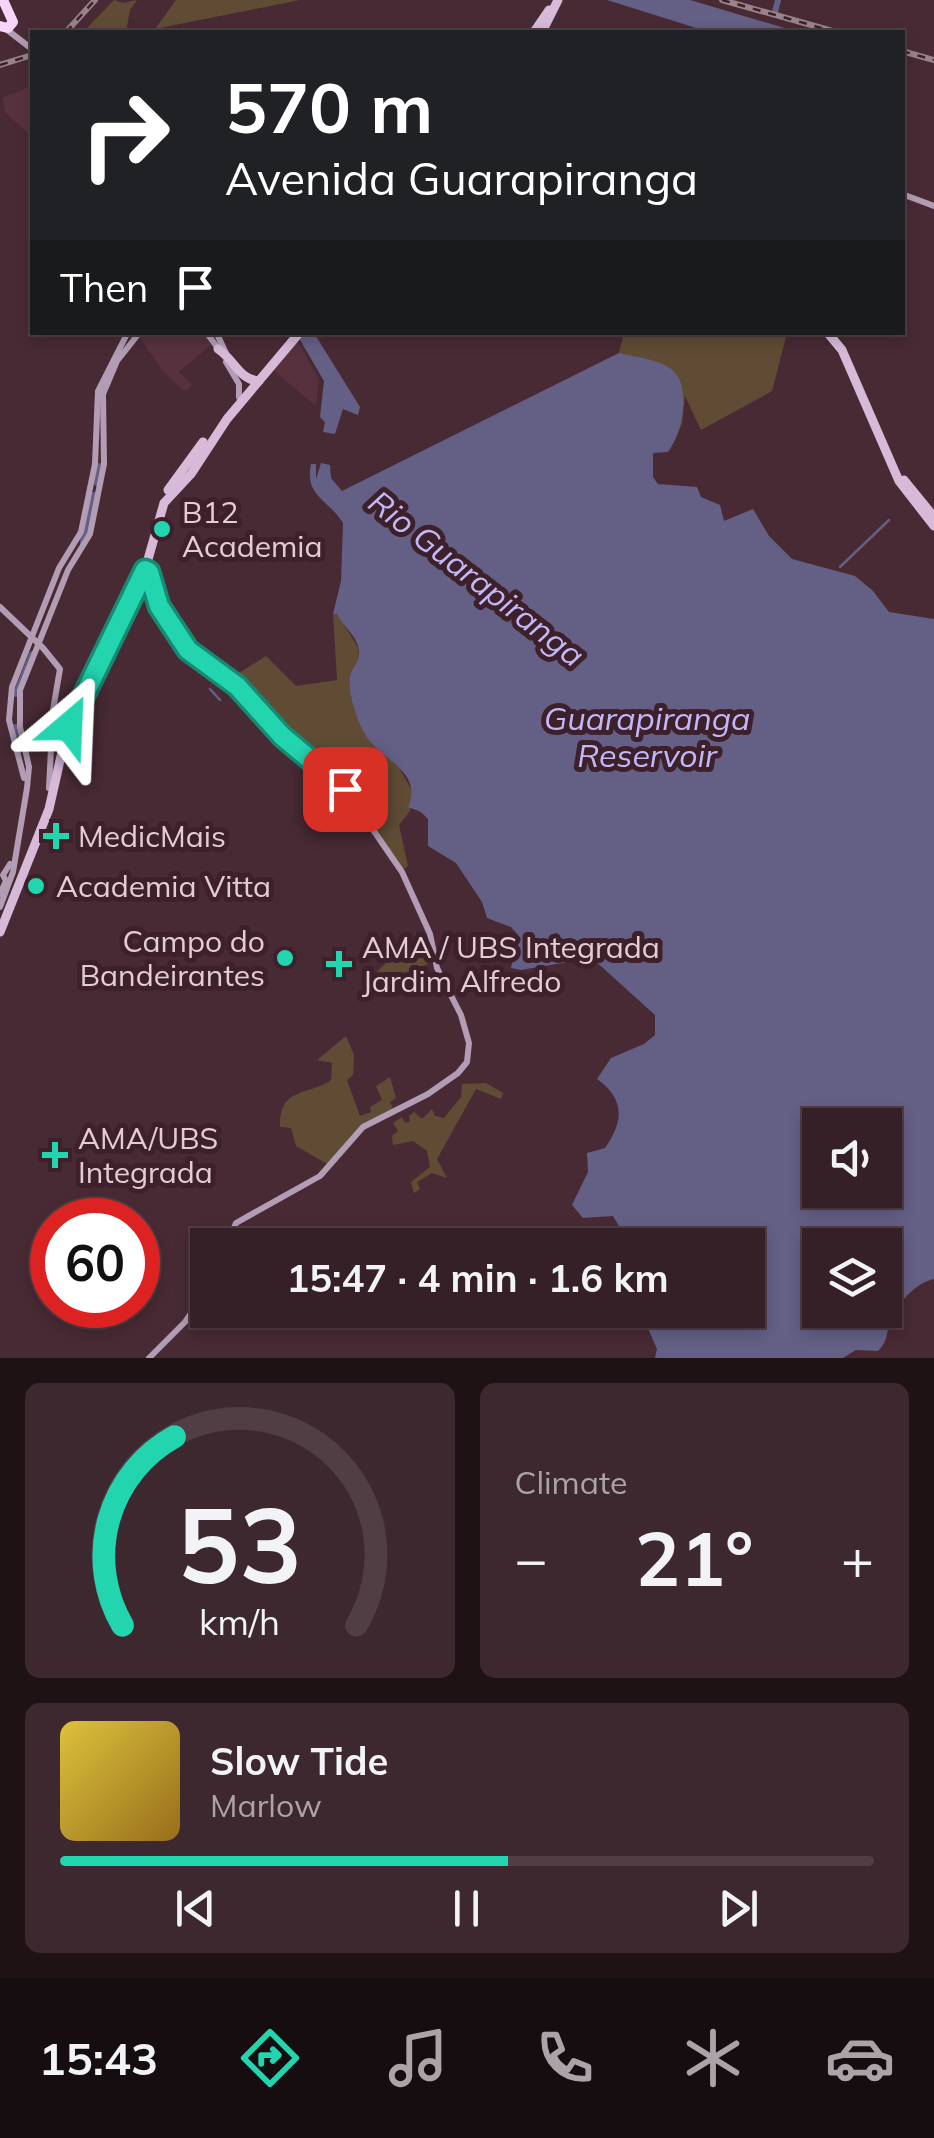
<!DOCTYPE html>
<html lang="en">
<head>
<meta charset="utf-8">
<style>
  :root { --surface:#362027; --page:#3d282f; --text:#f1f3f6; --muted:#aaa3a7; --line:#503e44; --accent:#23d5af }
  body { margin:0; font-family:Mulish,sans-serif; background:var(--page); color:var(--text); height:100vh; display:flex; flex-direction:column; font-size:38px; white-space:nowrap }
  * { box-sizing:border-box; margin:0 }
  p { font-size:32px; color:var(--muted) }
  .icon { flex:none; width:55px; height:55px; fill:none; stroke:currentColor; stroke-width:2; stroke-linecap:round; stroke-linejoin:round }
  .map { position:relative; height:1358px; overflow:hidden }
  .sheet { display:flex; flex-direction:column; gap:25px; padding:25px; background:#1e1215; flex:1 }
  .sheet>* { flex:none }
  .hud { position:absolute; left:30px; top:30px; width:875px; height:305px; border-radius:0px; box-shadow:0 5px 15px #0003,0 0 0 2px var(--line); background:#202124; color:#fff; overflow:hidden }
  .controls { position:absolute; left:802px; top:1108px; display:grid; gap:20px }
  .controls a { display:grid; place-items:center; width:100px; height:100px; border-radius:0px; background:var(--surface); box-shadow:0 5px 15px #0003,0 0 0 2px var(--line); font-size:50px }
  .speed { position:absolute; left:30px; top:1198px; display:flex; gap:20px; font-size:50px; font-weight:700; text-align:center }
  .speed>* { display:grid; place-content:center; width:130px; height:130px; border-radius:50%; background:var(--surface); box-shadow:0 5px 15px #0003,0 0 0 2px var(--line); line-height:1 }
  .speed .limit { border:15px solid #d22; background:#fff; color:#111 }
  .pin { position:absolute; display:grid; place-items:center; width:85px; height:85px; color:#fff; margin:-42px; border-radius:20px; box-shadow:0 5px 15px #0006 }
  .me { position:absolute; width:110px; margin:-55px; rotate:26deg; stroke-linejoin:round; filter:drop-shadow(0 0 8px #0008) }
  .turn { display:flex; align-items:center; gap:35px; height:210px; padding:0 30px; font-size:45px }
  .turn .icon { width:130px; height:130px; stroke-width:2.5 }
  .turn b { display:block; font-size:70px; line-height:85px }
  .then { display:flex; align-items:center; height:95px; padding:0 30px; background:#0003; gap:20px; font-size:38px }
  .big { font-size:75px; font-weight:700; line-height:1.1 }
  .sheet .tile { flex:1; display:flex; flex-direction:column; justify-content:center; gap:15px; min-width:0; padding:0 35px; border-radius:15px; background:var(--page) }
  .sheet .dial { align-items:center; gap:0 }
  .dial svg { height:260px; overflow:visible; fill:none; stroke:var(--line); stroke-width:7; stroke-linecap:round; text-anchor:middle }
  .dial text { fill:var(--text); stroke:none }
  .song { display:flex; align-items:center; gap:30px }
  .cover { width:120px; height:120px; border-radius:15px; background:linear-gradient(135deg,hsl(50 70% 55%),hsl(40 70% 35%)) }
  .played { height:10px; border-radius:5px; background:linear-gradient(90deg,var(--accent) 55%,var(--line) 55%) }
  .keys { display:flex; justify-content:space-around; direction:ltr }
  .heat { display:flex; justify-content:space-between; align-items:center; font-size:55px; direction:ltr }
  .sheet .tiles { flex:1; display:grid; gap:25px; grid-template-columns:1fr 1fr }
  .tile:last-child { grid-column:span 2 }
  .trip { position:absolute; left:190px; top:1228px; width:575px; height:100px; border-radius:0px; background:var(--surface); box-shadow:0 5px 15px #0003,0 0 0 2px var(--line); font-weight:700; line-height:100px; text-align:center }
  .tab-bar { display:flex; height:160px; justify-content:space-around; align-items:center; background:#160d10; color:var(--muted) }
  .tab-bar .icon { width:70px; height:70px }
  .tab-bar .current { color:var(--accent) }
  .tab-bar b { font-size:45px; color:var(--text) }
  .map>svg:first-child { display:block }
  .built { fill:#57323e }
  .green { fill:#604c35 }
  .water { fill:#645f85; fill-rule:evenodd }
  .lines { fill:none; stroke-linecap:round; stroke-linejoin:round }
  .stream { stroke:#645f85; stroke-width:2.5 }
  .river { stroke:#645f85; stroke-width:6 }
  .secondary { stroke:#b39db4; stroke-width:6 }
  .primary { stroke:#d6bad8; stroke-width:9 }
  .motorway { stroke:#f6d5f8; stroke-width:10 }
  .rail-casing { stroke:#9a8289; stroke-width:6 }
  .rail { stroke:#3d202a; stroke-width:2.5; stroke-dasharray:8; stroke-linecap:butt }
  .route-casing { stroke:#178a72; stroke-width:25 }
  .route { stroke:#23d5af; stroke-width:18 }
  .poi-dot { fill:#23d5af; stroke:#3d202a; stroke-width:4 }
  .labels { text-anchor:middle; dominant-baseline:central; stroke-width:10; stroke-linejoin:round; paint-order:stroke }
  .poi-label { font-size:30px; fill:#e1cdd3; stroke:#3d202a; text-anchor:start }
  .water-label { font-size:32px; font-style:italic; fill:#c0b8f8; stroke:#3d202a }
</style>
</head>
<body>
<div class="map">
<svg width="934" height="1358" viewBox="0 0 934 1358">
  <rect width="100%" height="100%" fill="#482a34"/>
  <g class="built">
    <path d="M32,85v52l-27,-25 -2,-14z"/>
    <path d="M143,333h60l8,12 -32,27 13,13 -5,5 -3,1 -21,-20 -23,-33z"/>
    <path d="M297,339l22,41 -3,26 -45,-38z"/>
  </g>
  <g class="green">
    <path d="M114,0l9,3 14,-3 -7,10 -4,22h-43z"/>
    <path d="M176,0h124l-145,29z"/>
    <path d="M624,333h163l-15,58 -71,39 -16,-34 -3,28 -12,26v-7l-61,-85 10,-5z"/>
    <path d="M333,614h4l21,33 1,9 -10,28 15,50 35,34 14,24 -3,19 -11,14 9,41 -6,4 -48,-69 -96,-93 -5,-19 -22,-11 35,-22 30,30 41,-6z"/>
    <path d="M415,933l17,16 2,11 -39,23 2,6 -9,4 -14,-18 27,-27 12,-5z"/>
    <path d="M346,1036l8,19 -1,20 -6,5 13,36 11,-4 -1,-5 12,-7 -6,-14 14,-9 6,21 -6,4 3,6 -32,18 -32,39 -33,-19 -5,-18 -11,-1c-1,-41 29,-31 51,-47l1,-17 -15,-3z"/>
    <path d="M486,1083l17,10 -2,6 -25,-10 -39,70 10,19 -15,-5 -15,9 3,7 -6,4 -3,-11 19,-15 -3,-16 -14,-10 -20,4 -1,-9 6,-5 -5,-8 9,-6 3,6 5,-2 -1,-5 5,-4 8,7 10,-10 3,7 9,2 17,-21 1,-13z"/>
  </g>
  <g class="water">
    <path d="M607,0h83l108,32h-89z"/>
    <path d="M296,333h18l46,74 -2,8 -15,-6 -8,25 -12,-2 2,-10 -5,-5 4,-36z"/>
    <path d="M619,353c36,9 68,7 64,54 -1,17 -5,30 -15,45l-15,1v24l5,7 39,3 4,10 19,8 4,16 29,-12 16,27 23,23 63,17 18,15 16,21 45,7v660c-17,3 -37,24 -43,41 -5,12 -3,22 -13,31l-22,-1 -13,8h-188l2,-9 -17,-39h108v-65h-129l1,-17 -7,-12 -30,2 -11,-13 16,-33 -1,-19 18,-5c22,-31 16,-52 -8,-69l14,-21 33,-14 11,-9v-20l-63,-57 -71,12 -10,-2 7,-33 -7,-8 -24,-9 -5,-16 -26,-39 -28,-17v-27l-7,-7 -13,-5c17,-37 -32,-48 -45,-76 -6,-13 -16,-40 -13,-54 1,-7 8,-14 9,-22 2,-16 -16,-28 -22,-41h-4l8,-33 2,-58c-14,-23 -39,-27 -32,-59h5v15l5,-16 9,2 1,13 11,13zM820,1125h65v65h-65zM820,1245h65v65h-65z"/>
  </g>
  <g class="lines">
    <g class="stream">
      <path d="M840,567l49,-47"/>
      <path d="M210,689l10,11"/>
    </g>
    <g class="river">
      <path d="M775,12l3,-12"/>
      <path d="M97,483l3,-17"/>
      <path d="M83,542l11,-47"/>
      <path d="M16,694l16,-40"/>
      <path d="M16,727l1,7"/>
    </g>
    <g class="secondary">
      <path d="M6,29l26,20"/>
      <path d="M902,194l32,12"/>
      <path d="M206,332l14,19"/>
      <path d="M216,332l10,21"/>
      <path d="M226,362l13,22v13"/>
      <path d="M148,567l11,39 26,40 52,40 45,50 63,53 57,83 28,62 7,34 24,47 8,28 -2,19 -9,11 -30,21 -65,33 -43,49 -84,47 -9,22"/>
      <path d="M0,607l43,41 17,21 -7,41 -4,78"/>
      <path d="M24,778l-15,-58 3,-33 47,-119 22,-36 14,-68 3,-73 30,-59"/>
      <path d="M6,881l-3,-6 7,-11"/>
      <path d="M0,894l6,-13"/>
      <path d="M0,907l13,-35 14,-84 2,-21 -9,-40v-37l48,-120 22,-36 14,-70 -1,-70 14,-33 23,-29"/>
      <path d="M149,1358l36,-36 23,-33"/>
    </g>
    <g class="primary">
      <path d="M534,32l15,-22"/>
      <path d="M542,32l16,-32"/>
      <path d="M827,332l15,18 57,131 35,45"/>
      <path d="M218,349c16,10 21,31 41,32"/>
      <path d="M904,480l30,37"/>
      <path d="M168,490l35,-48"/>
      <path d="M0,932l49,-123 17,-75 79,-164 19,-67 27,-29 36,-55 73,-87"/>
    </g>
    <path class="motorway" d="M0,26l8,2 5,-6 -10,-22"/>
    <defs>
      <g id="rail">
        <path d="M722,0l114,32"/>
        <path d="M66,32l29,-32"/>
        <path d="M902,51l32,9"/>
        <path d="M0,65l32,-10"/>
      </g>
    </defs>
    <use href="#rail" class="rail-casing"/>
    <use href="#rail" class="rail"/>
  </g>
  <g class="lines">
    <defs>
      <path id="route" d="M69,726l76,-156 4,2 10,34 29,44 49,36 45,50 63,53"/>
    </defs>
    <use href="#route" class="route-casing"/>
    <use href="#route" class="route"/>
  </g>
  <g class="poi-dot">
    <circle cx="162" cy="529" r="10"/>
    <path d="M51 821h10v10h10v10h-10v10h-10v-10h-10v-10h10z"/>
    <circle cx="36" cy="886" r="10"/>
    <circle cx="285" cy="958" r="10"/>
    <path d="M334 949h10v10h10v10h-10v10h-10v-10h-10v-10h10z"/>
    <path d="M50 1140h10v10h10v10h-10v10h-10v-10h-10v-10h10z"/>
  </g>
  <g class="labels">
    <g class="poi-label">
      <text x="182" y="512">B12<tspan x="182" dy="34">Academia</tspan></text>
      <text x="78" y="836">MedicMais</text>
      <text x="56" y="886">Academia Vitta</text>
      <text x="265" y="941" text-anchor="end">Campo do<tspan x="265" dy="34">Bandeirantes</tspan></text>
      <text x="362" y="947">AMA / UBS Integrada<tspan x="362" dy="34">Jardim Alfredo</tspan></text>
      <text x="78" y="1138">AMA/UBS<tspan x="78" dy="34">Integrada</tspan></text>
    </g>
    <g class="water-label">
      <text transform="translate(477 578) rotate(38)">Rio Guarapiranga</text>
      <text x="647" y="718">Guarapiranga<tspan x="647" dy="37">Reservoir</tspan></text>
    </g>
  </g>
</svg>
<div class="controls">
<a><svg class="icon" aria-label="sound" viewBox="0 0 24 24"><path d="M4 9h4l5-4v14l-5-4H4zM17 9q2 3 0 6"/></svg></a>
<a><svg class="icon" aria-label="layers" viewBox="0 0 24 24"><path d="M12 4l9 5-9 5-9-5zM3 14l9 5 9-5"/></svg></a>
</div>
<div class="speed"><div class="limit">60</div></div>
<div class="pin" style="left:345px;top:789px;background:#d93025"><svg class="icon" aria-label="arrive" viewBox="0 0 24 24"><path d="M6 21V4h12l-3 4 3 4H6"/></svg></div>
<svg class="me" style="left:69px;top:726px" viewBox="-20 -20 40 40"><path d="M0-17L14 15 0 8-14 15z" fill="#23d5af" stroke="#fff" stroke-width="4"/></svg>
<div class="trip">15:47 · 4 min · 1.6 km</div>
<div class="hud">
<div class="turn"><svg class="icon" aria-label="right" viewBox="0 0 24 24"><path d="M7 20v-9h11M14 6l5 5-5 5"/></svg><div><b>570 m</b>Avenida Guarapiranga</div></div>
<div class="then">Then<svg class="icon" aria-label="arrive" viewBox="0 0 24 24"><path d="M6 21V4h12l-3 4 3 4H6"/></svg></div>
</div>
</div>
<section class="sheet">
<div class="tiles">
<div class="tile dial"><svg viewBox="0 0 100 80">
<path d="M14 69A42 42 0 1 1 86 69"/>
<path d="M14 69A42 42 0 0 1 30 11" stroke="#23d5af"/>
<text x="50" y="56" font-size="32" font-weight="700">53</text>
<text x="50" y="72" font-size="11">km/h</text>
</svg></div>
<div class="tile"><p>Climate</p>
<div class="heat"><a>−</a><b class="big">21°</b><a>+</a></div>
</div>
<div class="tile">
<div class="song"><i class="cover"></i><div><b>Slow Tide</b><p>Marlow</p></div></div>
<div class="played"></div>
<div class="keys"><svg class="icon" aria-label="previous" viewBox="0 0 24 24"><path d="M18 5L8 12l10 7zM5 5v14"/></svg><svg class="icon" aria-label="pause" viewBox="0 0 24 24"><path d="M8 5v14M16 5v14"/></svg><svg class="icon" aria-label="next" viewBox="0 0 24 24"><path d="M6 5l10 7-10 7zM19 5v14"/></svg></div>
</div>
</div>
</section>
<nav class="tab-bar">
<b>15:43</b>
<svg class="icon current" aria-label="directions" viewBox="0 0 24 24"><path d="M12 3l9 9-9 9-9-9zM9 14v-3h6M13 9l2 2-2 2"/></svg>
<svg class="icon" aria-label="music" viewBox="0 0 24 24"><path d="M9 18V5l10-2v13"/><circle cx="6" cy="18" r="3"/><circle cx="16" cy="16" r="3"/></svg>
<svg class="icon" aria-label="phone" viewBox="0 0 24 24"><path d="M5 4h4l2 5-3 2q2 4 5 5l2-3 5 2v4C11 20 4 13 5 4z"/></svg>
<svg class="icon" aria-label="climate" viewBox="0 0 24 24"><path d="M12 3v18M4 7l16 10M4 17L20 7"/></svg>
<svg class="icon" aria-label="car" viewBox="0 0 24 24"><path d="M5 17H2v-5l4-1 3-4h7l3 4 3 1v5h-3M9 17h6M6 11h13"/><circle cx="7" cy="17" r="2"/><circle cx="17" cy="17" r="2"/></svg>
</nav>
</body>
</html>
